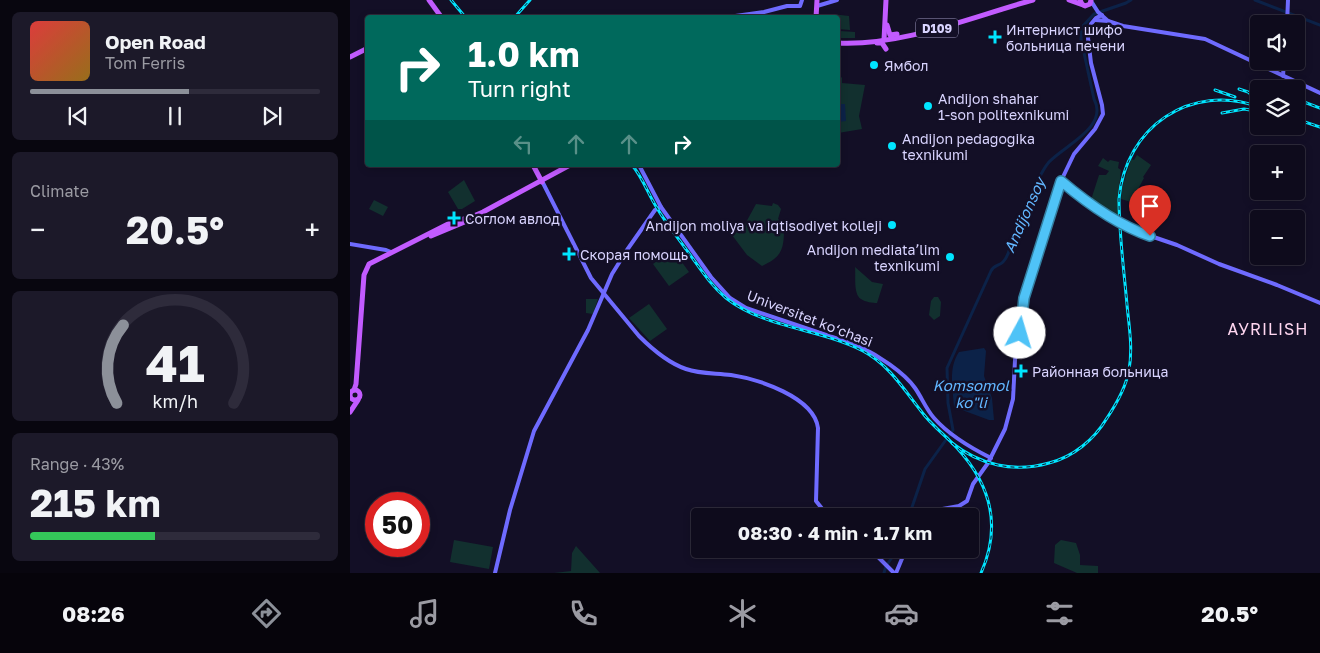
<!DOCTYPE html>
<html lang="en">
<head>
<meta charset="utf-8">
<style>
  :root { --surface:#0e0b1c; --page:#1c1929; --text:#f1f3f6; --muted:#9b9ba3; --line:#2e2b3b; --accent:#8c9099 }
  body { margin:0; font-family:"Golos Text",sans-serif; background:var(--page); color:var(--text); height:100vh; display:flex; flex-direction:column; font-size:19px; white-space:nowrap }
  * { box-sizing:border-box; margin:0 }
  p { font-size:16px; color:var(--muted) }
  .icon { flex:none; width:28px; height:28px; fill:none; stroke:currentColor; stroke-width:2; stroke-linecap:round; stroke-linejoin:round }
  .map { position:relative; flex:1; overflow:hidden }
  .details { display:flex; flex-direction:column; gap:12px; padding:12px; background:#08060f; width:350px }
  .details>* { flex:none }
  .banner { position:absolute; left:15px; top:15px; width:475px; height:152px; border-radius:5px; box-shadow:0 2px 8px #0003,0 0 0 1px var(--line); background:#00695c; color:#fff; overflow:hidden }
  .buttons { position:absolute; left:900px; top:15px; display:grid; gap:10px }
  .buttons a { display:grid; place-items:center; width:55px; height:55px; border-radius:5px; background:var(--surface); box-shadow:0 2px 8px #0003,0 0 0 1px var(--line); font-size:25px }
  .speed { position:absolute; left:15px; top:492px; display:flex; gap:10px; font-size:25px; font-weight:700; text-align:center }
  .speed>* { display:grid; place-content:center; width:65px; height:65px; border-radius:50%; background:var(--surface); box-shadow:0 2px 8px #0003,0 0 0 1px var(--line); line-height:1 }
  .speed .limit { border:8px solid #d22; background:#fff; color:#111 }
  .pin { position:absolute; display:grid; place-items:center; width:42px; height:42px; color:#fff; margin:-51px -21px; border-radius:50% 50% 50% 0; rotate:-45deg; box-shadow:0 0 5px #0007 }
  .pin .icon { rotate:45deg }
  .me { position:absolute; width:55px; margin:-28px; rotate:6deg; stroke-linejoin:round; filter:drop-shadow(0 0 4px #0008) }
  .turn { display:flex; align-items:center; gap:18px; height:105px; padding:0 20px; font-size:22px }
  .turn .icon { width:65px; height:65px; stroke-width:2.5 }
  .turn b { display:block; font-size:35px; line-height:42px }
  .lanes { display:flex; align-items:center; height:48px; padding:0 20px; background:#0003; justify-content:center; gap:25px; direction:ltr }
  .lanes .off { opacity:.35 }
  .big { font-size:38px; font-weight:700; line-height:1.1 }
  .details .tile { flex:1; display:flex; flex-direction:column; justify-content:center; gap:8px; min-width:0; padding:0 18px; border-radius:8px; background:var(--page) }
  .details .dial { align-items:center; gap:0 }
  .dial svg { height:130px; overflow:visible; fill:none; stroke:var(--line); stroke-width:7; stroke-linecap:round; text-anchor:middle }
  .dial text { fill:var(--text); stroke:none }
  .song { display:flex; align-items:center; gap:15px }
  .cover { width:60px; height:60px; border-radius:8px; background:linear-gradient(135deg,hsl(0 70% 55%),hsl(40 70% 35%)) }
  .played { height:5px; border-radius:2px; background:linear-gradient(90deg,var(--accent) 55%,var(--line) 55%) }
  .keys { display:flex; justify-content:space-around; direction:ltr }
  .heat { display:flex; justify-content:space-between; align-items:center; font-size:28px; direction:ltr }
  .charge { height:8px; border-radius:4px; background:linear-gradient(90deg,#34c759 43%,var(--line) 0) }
  .trip { position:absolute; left:341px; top:508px; width:288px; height:50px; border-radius:5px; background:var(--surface); box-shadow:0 2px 8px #0003,0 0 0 1px var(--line); font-weight:700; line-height:50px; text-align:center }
  .tab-bar { display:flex; height:80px; justify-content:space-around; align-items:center; background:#06040b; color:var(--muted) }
  .tab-bar .icon { width:35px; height:35px }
  .tab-bar .selected { color:var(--accent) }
  .tab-bar b { font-size:22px; color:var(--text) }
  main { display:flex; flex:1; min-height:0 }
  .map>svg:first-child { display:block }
  .green { fill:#12302f }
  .water { fill:#0c2248 }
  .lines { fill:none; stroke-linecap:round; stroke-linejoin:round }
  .river { stroke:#0c2248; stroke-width:3 }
  .secondary { stroke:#6f6bff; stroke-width:4 }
  .primary { stroke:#c25bff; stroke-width:5 }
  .rail-casing { stroke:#00e5ff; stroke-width:3 }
  .rail { stroke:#130f26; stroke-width:1; stroke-dasharray:4; stroke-linecap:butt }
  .route-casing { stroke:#337fa1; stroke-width:12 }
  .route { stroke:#4fc3f7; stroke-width:9 }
  .poi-dot { fill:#00e5ff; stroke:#130f26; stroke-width:2 }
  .labels { text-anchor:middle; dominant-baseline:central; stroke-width:5; stroke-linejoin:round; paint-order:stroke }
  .shield { fill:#130f26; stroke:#9e99be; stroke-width:1 }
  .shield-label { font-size:12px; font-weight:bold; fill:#d9d4ff }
  .poi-label { font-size:14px; fill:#d9d4ff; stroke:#130f26; text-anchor:start }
  .street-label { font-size:14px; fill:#d9d4ff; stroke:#130f26 }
  .water-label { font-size:15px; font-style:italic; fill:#62b6ff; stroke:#130f26 }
  .quarter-label { font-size:16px; letter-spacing:1px; fill:#ffd6f0; stroke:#130f26 }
</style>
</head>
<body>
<main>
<section class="details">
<div class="tile">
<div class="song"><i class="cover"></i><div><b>Open Road</b><p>Tom Ferris</p></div></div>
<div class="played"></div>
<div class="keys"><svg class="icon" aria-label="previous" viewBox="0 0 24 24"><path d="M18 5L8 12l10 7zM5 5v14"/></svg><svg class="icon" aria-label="pause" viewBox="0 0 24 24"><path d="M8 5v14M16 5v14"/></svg><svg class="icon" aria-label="next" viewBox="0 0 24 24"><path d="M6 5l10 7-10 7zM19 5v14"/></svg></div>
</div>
<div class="tile"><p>Climate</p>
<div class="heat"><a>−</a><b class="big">20.5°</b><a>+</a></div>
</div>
<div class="tile dial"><svg viewBox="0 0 100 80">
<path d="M14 69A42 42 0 1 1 86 69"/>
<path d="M14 69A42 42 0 0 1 18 21" stroke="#8c9099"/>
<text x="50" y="56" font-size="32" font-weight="700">41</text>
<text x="50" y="72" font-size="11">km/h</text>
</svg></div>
<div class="tile"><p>Range · 43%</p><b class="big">215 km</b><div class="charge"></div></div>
</section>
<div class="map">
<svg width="970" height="573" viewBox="0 0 970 573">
  <rect width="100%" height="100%" fill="#130f26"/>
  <g class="green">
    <path d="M482,14l17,2 1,14 -12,-1v-11l-7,-1z"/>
    <path d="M490,31l15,1v6h-15z"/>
    <path d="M488,73l4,5v5l23,2 -6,31 3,13 -24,4z"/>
    <path d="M787,155l14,10 -8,12 1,1 -13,24 -10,-3 1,-11 9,-29 3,1z"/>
    <path d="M753,158l5,4 2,-2 9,2 -1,6 3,2 -3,28 1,20 -2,1 -27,-16 9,-28h7l3,-4 -11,-5z"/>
    <path d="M114,180l11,21 -13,8h-4l-10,-17z"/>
    <path d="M24,200l14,7 -5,9 -14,-7z"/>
    <path d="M423,203l5,2 3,4 -3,10 6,5c0,23 0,32 -22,42l-15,-11 -15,-20 12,-9 12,-22 16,2z"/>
    <path d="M323,250l16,22 -20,14 -16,-22z"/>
    <path d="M505,267l17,15 11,2 -6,19c-4,0 -12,-1 -16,-4 -8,-5 -5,-24 -6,-32z"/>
    <path d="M584,297h4l3,5 -1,14 -6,4 -5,-5 2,-14z"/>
    <path d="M236,299h12l-5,15 -7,-1z"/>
    <path d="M299,304l18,25 -17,12 -21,-23z"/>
    <path d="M104,540l39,7 -4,22 -39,-7z"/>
    <path d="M711,540l15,3 4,12v10l18,1v7h-21l-23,-10 1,-18z"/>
    <path d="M226,546l24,27h-46l17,-2 1,-18z"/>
  </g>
  <g class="water">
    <path d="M488,104h7l1,17 -8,1z"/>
    <path d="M634,348l2,3 -2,25 8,22 2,22h-5l-35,-13c-1,-19 -6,-39 5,-55z"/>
  </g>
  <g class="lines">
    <g class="river">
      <path d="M905,0l65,25"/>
      <path d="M559,516l16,-47 28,-39 -5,-27 -1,-35 44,-97c3,-6 8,-5 12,-9 7,-7 6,-16 11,-24 2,-5 6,-8 8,-13 3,-5 2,-10 3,-15 3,-11 17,-40 24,-48 16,-17 60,-35 45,-63l-13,-60 1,-12 12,-13 32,-11 5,-3"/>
      <path d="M534,573l2,-7 12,-17"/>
    </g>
    <g class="secondary">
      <path d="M741,1l7,11 10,9"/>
      <path d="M467,6l20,-6"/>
      <path d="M371,18l43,-6 23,-6h13l2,-6"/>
      <path d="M745,20l13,1 15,5 82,13 115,54"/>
      <path d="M937,24l1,-24"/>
      <path d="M933,76l1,-15"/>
      <path d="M289,165l22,42 50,70 19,21 16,10 113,38c18,9 45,26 56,42 7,10 11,21 19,30 14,16 37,30 57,40"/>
      <path d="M711,181l27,22 48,28 41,14 42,19 58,21 43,18"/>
      <path d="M193,183l48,95 48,58c13,13 29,27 47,33 14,5 30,4 45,6 27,4 83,22 87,53l-2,73 12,15"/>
      <path d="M0,244l36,6 5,2"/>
      <path d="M579,516l8,-6 22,-4 8,-5 6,-17 15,-21 17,-34 8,-30 2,-39 11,-70 35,-109 13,-27 21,-25 8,-15 -1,-9 -11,-42 -3,-25 3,-14 5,-6 6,-3"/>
      <path d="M520,549l24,24"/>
      <path d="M145,573l15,-63 24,-79 54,-101 24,-56 15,-24 28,-40 6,-3"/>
      <path d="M546,573l10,-24"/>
    </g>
    <g class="primary">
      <path d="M79,0l13,18"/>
      <path d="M719,0l14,5"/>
      <path d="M730,0l2,4 3,2 5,-2 1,-4"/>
      <path d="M466,18l1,-18"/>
      <path d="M537,25l3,10 7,-1"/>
      <path d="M534,40l2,-40"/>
      <path d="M488,43c65,3 133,-26 195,-43"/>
      <path d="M527,43h5l4,6"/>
      <path d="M0,57l18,-9"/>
      <path d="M183,165l9,17"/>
      <path d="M81,236l36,-15"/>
      <circle cx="5" cy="395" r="5"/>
      <path d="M4,390l2,-6 8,-109 5,-11 85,-43 15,-3 14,-6 87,-47"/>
      <path d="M0,412l8,-12"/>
    </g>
    <defs>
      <g id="rail">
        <path d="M101,0l15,18"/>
        <path d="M164,18l16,-18"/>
        <path d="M889,89l9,3 11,10"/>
        <path d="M865,90l20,7"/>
        <path d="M946,102h8l16,6"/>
        <path d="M872,113l22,-4 12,2"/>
        <path d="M946,119l24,8"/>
        <path d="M903,124h6"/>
        <path d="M282,165c11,13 16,29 25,43 8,14 19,27 28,40 13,17 24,36 41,50 38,30 95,31 137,53 28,15 43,42 62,65 10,12 22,21 32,32 34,37 45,78 24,125"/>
        <path d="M602,443c28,22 62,30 97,20 24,-6 45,-23 58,-45 10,-15 19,-31 22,-48 4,-22 0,-44 -2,-65 -3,-35 -8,-71 -8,-106 6,-72 72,-117 140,-92"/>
      </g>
    </defs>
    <use href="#rail" class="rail-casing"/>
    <use href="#rail" class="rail"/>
  </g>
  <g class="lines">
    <defs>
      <path id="route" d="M670,333l4,-35 37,-117c26,22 56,44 89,55"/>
    </defs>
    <use href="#route" class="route-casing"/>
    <use href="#route" class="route"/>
  </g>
  <g class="poi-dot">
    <path d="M642.5 29.5h5v5h5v5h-5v5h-5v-5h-5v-5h5z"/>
    <circle cx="524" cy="65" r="5"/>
    <circle cx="578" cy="106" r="5"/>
    <circle cx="542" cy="146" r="5"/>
    <path d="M101.5 210.5h5v5h5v5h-5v5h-5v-5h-5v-5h5z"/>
    <circle cx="542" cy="225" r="5"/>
    <path d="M216.5 246.5h5v5h5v5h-5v5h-5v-5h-5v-5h5z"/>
    <circle cx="600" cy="257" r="5"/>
    <path d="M668.5 363.5h5v5h5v5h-5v5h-5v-5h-5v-5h5z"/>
  </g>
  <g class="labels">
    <rect class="shield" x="566" y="18.5" width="42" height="19" rx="4"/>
    <g class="shield-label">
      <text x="587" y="28">D109</text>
    </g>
    <g class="poi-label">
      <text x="656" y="29">Интернист шифо<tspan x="656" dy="16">больница печени</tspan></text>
      <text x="534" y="65">Ямбол</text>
      <text x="588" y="98">Andijon shahar<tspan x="588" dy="16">1-son politexnikumi</tspan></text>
      <text x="552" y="138">Andijon pedagogika<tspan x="552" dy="16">texnikumi</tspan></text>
      <text x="115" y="218">Соглом авлод</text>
      <text x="532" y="225" text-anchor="end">Andijon moliya va iqtisodiyet kolleji</text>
      <text x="590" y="249" text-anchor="end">Andijon mediataʼlim<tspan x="590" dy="16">texnikumi</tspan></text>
      <text x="230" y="254">Скорая помощь</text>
      <text x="682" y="371">Районная больница</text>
    </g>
    <g class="street-label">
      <text transform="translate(460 318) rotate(21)">Universitet kо‘chasi</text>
    </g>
    <g class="water-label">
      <text transform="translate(674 215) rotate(-66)">Andijonsoy</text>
      <text x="621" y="385">Komsomol<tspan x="621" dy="17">ko"li</tspan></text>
    </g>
    <g class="quarter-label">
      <text x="918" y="329">АУRILISH</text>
    </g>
  </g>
</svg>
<div class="buttons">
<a><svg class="icon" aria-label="sound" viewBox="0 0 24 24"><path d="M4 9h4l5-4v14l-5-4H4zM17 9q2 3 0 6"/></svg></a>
<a><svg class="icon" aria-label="layers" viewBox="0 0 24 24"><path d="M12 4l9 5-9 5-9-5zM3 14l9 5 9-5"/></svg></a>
<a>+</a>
<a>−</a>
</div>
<div class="speed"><div class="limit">50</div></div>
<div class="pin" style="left:800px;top:236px;background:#d93025"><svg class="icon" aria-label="arrive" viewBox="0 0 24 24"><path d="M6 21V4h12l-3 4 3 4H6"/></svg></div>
<svg class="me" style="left:670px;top:333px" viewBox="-20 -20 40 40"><circle r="19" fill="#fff"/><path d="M0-13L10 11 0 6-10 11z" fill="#4fc3f7"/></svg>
<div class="trip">08:30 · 4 min · 1.7 km</div>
<div class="banner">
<div class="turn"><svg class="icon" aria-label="right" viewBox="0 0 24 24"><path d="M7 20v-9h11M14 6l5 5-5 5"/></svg><div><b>1.0 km</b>Turn right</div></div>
<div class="lanes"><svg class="icon off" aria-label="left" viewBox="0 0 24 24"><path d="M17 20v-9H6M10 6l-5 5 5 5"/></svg><svg class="icon off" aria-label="ahead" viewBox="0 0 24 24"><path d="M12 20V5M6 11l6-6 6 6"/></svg><svg class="icon off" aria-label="ahead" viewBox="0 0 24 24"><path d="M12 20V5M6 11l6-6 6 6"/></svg><svg class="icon" aria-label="right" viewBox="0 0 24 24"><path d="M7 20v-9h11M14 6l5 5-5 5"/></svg></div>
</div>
</div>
</main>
<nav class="tab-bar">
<b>08:26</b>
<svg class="icon selected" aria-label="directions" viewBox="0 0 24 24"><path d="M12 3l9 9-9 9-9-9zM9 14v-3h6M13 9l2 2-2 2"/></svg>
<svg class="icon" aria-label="music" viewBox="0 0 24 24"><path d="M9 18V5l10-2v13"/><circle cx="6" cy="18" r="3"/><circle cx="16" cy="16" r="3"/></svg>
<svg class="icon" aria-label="phone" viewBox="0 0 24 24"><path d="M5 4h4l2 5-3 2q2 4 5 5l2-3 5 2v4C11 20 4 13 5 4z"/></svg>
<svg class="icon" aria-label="climate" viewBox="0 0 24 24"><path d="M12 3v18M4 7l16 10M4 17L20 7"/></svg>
<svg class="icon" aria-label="car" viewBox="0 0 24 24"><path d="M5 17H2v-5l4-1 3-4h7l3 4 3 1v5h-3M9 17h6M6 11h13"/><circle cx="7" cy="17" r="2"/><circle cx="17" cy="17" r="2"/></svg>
<svg class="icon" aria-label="filters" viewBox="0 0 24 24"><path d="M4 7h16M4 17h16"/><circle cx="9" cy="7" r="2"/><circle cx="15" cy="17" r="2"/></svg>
<b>20.5°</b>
</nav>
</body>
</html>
